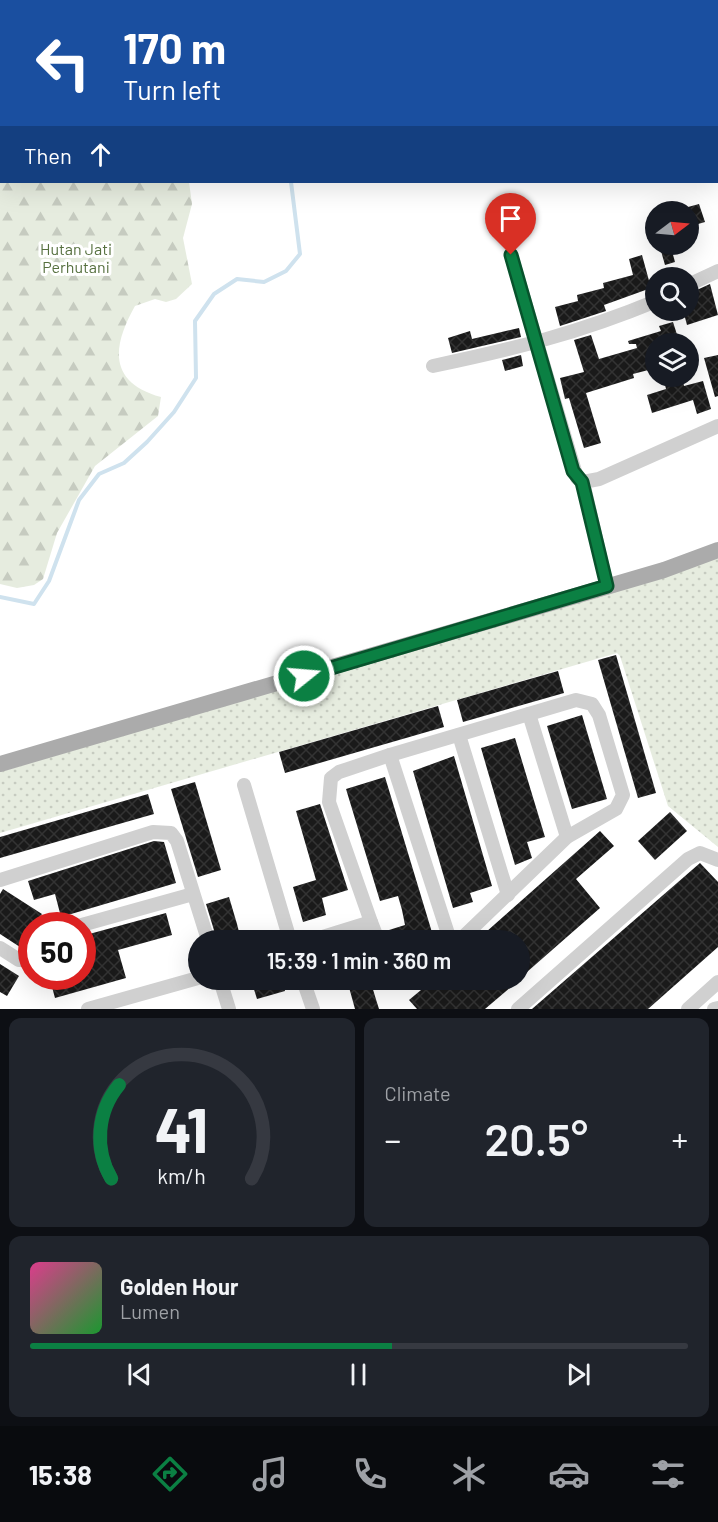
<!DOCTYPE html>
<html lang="en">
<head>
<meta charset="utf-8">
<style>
  :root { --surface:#171b24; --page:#20242c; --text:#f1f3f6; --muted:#9ea1a6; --line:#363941; --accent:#0b8043 }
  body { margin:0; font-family:Barlow,sans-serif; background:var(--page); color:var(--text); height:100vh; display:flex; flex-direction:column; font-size:22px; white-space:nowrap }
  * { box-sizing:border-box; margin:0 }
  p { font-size:20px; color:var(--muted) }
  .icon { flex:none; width:33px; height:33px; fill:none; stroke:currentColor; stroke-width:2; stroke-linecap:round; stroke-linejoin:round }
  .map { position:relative; height:1009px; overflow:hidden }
  .details { display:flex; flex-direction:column; gap:9px; padding:9px; background:#0d0f14; flex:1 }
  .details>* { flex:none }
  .banner { position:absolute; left:0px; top:0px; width:718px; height:183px; box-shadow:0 6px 24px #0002; background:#1a4fa0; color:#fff; overflow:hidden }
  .needle { width:39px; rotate:74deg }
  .fabs { position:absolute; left:645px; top:201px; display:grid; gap:12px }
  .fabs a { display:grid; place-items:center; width:54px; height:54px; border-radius:50%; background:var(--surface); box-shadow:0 6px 24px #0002; font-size:30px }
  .speed { position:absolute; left:18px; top:912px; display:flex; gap:12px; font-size:30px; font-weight:700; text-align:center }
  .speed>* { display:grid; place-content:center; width:78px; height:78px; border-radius:50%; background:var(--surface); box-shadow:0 6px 24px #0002; line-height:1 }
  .speed .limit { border:9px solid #d22; background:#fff; color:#111 }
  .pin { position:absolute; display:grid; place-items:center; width:51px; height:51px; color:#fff; margin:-62px -26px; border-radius:50% 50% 50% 0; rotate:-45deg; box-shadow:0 0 6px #0007 }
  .pin .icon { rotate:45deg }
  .me { position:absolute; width:66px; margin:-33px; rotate:73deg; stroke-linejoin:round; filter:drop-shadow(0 0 4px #0008) }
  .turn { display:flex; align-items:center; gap:21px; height:126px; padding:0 24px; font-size:27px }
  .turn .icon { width:78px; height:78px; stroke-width:2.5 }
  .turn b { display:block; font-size:42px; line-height:51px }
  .then { display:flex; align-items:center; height:57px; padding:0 24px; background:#0003; gap:12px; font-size:22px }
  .big { font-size:45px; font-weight:600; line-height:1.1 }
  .details .tile { flex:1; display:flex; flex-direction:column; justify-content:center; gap:9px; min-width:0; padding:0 21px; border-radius:12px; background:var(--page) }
  .details .dial { align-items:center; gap:0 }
  .dial svg { height:156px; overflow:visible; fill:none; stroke:var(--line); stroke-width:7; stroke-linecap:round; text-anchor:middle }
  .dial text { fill:var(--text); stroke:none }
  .song { display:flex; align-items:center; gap:18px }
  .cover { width:72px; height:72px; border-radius:9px; background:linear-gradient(135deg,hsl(330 70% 55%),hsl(130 70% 35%)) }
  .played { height:6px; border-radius:3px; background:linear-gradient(90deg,var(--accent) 55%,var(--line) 55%) }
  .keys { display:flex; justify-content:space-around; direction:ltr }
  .heat { display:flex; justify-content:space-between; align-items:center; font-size:33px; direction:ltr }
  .details .tiles { flex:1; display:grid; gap:9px; grid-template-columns:1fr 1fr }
  .tile:last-child { grid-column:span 2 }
  .trip { position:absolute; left:188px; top:930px; width:342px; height:60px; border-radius:30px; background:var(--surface); box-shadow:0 6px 24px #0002; font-weight:600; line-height:60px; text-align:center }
  .tabs { display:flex; height:96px; justify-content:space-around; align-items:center; background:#090b0e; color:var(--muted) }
  .tabs .icon { width:42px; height:42px }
  .tabs .selected { color:var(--accent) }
  .tabs b { font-size:27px; color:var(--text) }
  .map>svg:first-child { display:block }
  .grass { fill:url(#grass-dots) }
  .forest { fill:url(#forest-firs) }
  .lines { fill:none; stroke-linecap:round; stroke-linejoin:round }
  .stream { stroke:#cfe2ee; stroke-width:4 }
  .building { fill:url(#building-cross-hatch) }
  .minor { stroke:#d0d0d0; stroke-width:14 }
  .major { stroke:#ababab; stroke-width:16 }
  .route-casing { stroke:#07532c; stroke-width:15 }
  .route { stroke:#0b8043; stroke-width:10 }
  .labels { text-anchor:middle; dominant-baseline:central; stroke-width:6; stroke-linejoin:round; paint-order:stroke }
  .park-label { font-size:16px; fill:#56703f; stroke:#fff }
</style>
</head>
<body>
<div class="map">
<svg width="718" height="1009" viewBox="0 0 718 1009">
  <defs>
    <pattern id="grass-dots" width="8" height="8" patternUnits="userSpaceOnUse" patternTransform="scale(1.5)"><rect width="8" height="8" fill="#e6ecdf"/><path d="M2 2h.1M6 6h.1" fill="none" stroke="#c6cbc0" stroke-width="1.8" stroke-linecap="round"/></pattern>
    <pattern id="forest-firs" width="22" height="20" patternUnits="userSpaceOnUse" patternTransform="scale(1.5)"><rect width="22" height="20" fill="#e6ecdf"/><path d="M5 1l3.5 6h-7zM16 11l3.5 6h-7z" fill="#c6cbc0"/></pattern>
    <pattern id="building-cross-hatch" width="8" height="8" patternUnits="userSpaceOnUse" patternTransform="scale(1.5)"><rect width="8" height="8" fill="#1a1a1a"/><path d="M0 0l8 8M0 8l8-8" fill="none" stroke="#333"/></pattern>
  </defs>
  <rect width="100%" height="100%" fill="#fff"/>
  <path class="grass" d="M718,558v289l-50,-41 -48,-150 -3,-3 -617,180v-61z"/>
  <path class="forest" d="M0,78l2,104h187l3,22 -9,34 9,46 -16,15 -10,3 -11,-3 -20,7c-23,41 -27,76 26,91l-3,19 -63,50 -38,67 -14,46 -9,6 -17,3 -17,-4z"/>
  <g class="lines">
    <g class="stream">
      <path d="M205,0l6,2"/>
      <path d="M322,2l3,-2"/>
      <path d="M0,597l34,7 15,-23 30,-81 20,-26 25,-11 23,-21 27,-30 22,-34 -1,-57 19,-27 23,-15 27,3 22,-11 14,-17 -9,-72"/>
    </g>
  </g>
  <g class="building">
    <path d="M699,204l6,18 -17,5v-20z"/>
    <path d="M659,244h11l5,18 -10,3z"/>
    <path d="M642,255l9,33 -47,17 2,6 -46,15 -5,-19 23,-6 -1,-6 27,-7 -1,-5 30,-8 -4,-16z"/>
    <path d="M710,284l8,31 -31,10 -4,-15h5v-16z"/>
    <path d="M673,322l7,22h-24v24l-23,6 1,4 -48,15 15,50 -17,5 -15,-50 -4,1 -5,-21 24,-6 -10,-32 17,-5 8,24 38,-11 -1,-4h-7l-1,-3 33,-10 -2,-5z"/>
    <path d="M519,328l2,9 -69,16 -4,-15 22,-7 2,8z"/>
    <path d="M521,355l2,11 -18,5 -3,-11z"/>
    <path d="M718,355v41l-3,1 -11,-39z"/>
    <path d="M663,376h19l2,10 19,-5 8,28 -14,5 -4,-14 -41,13 -5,-18 19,-6z"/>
    <path d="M616,655l40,138 -18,5 -40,-138z"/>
    <path d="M558,671l6,22 -101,29 -6,-22z"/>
    <path d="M438,706l6,21 -159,46 -6,-21z"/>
    <path d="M582,715l25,84 -35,10 -25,-83z"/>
    <path d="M515,738l30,99 -18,5 5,16 -17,7 -34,-117z"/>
    <path d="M454,756l38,130 -22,7 3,9 -20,6 -40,-137z"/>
    <path d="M385,777l49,162 -6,1h-36l-3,-10 16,-5 -3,-15 -4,-14 -18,5 -34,-112z"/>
    <path d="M195,782l26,88 -23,7 -27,-88z"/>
    <path d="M148,794l6,20 -154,44v-21z"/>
    <path d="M320,804l28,86 -26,8 4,17 -23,7 -10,-35 23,-7 -20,-69z"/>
    <path d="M670,812l17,19 -32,29 -17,-19z"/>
    <path d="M600,831l14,15 -38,33 24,29 -81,71v-39h-42z"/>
    <path d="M154,841l10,1 12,41 -115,34 -6,-23 -21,6 -6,-19z"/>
    <path d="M700,863l18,19v65l-70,62h-116z"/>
    <path d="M3,889l39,25 -10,12 -12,21 -20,-13v-40z"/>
    <path d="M229,897l8,27 4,16h-24l-11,-36z"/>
    <path d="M166,913l6,22 -54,15 8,28 -71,20 -6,-22h33v-40z"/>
    <path d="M0,964l19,12 -12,20 -7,-4z"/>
    <path d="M251,980h31l3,11 -28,8z"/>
    <path d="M347,980h23l9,29h-24z"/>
    <path d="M433,980h86l-34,29h-68l-8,-9z"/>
  </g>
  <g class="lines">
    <g class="minor">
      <path d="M601,0v2"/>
      <path d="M717,60h1"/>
      <path d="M511,255l66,223 6,4 16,-3 119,-53"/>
      <path d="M688,285l30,-14"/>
      <path d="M433,366c81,-17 146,-33 223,-65"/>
      <path d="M583,482l24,104"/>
      <path d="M529,714l38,123"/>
      <path d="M459,735l49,160"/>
      <path d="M390,755l60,185"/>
      <path d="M244,785l46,155"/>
      <path d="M0,880l153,-48 18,1 6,8 31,99"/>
      <path d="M371,922l7,18"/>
      <path d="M78,926l115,-32"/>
      <path d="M313,940l58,-18 -42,-120 2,-24 8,-6 51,-17 186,-55 16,4 7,11 24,80 -7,14 -49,28 -107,103"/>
      <path d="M0,948l19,12h13"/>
      <path d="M220,980l9,29"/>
      <path d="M303,980l10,29"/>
      <path d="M397,980h12"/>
      <path d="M88,1009l110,-31"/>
      <path d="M518,1009l170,-150 12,-6 18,7"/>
      <path d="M688,1009l30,-27"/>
      <path d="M714,1009l4,-1"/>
    </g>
    <path class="major" d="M0,764l664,-194 54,-20"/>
  </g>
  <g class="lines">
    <defs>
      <path id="route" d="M304,676l303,-90 -25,-104 -9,-11 -62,-216"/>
    </defs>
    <use href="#route" class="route-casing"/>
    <use href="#route" class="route"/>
  </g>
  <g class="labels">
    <g class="park-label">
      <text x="76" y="248">Hutan Jati<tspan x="76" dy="18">Perhutani</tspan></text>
    </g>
  </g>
</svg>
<div class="fabs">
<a><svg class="needle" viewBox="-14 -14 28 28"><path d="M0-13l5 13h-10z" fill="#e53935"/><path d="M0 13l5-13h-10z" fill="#9ea1a6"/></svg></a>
<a><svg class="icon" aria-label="search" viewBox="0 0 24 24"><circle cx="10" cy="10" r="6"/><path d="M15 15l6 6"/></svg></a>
<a><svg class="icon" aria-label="layers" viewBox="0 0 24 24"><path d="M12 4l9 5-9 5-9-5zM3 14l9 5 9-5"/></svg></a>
</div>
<div class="speed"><div class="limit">50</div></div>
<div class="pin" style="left:511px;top:255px;background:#d93025"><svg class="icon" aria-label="arrive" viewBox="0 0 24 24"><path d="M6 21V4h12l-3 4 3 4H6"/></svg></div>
<svg class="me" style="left:304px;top:676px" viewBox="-20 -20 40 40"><circle r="17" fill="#0b8043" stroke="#fff" stroke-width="3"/><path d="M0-11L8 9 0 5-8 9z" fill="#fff"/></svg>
<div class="trip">15:39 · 1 min · 360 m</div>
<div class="banner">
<div class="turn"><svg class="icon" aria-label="left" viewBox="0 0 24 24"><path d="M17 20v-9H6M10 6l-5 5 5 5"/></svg><div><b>170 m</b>Turn left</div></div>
<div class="then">Then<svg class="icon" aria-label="ahead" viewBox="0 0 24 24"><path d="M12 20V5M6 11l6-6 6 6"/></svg></div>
</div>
</div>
<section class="details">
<div class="tiles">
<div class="tile dial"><svg viewBox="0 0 100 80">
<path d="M14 69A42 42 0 1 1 86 69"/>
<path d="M14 69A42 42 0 0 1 18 21" stroke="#0b8043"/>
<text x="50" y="56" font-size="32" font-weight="700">41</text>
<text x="50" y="72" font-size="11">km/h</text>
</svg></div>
<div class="tile"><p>Climate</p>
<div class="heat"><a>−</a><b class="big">20.5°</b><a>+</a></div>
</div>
<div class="tile">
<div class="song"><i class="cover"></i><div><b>Golden Hour</b><p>Lumen</p></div></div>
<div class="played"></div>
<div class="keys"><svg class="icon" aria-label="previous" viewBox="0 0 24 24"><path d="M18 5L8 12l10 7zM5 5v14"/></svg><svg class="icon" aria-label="pause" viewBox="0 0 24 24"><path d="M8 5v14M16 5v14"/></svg><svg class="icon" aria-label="next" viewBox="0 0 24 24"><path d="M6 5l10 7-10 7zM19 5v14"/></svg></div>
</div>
</div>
</section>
<nav class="tabs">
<b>15:38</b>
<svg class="icon selected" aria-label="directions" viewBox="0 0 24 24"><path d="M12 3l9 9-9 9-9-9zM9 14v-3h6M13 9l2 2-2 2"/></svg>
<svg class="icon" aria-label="music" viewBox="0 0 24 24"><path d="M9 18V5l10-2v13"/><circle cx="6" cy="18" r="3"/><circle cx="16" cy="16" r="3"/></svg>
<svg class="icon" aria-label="phone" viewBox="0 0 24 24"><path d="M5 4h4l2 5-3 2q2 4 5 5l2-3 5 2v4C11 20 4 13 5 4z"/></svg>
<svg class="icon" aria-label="climate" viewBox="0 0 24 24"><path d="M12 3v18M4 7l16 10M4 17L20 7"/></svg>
<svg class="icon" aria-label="car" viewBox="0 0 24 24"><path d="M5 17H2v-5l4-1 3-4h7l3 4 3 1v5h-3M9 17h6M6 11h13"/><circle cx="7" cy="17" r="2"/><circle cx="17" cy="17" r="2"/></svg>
<svg class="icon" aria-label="filters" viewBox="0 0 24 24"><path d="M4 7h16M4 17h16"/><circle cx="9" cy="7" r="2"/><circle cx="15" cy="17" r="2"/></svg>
</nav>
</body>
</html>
